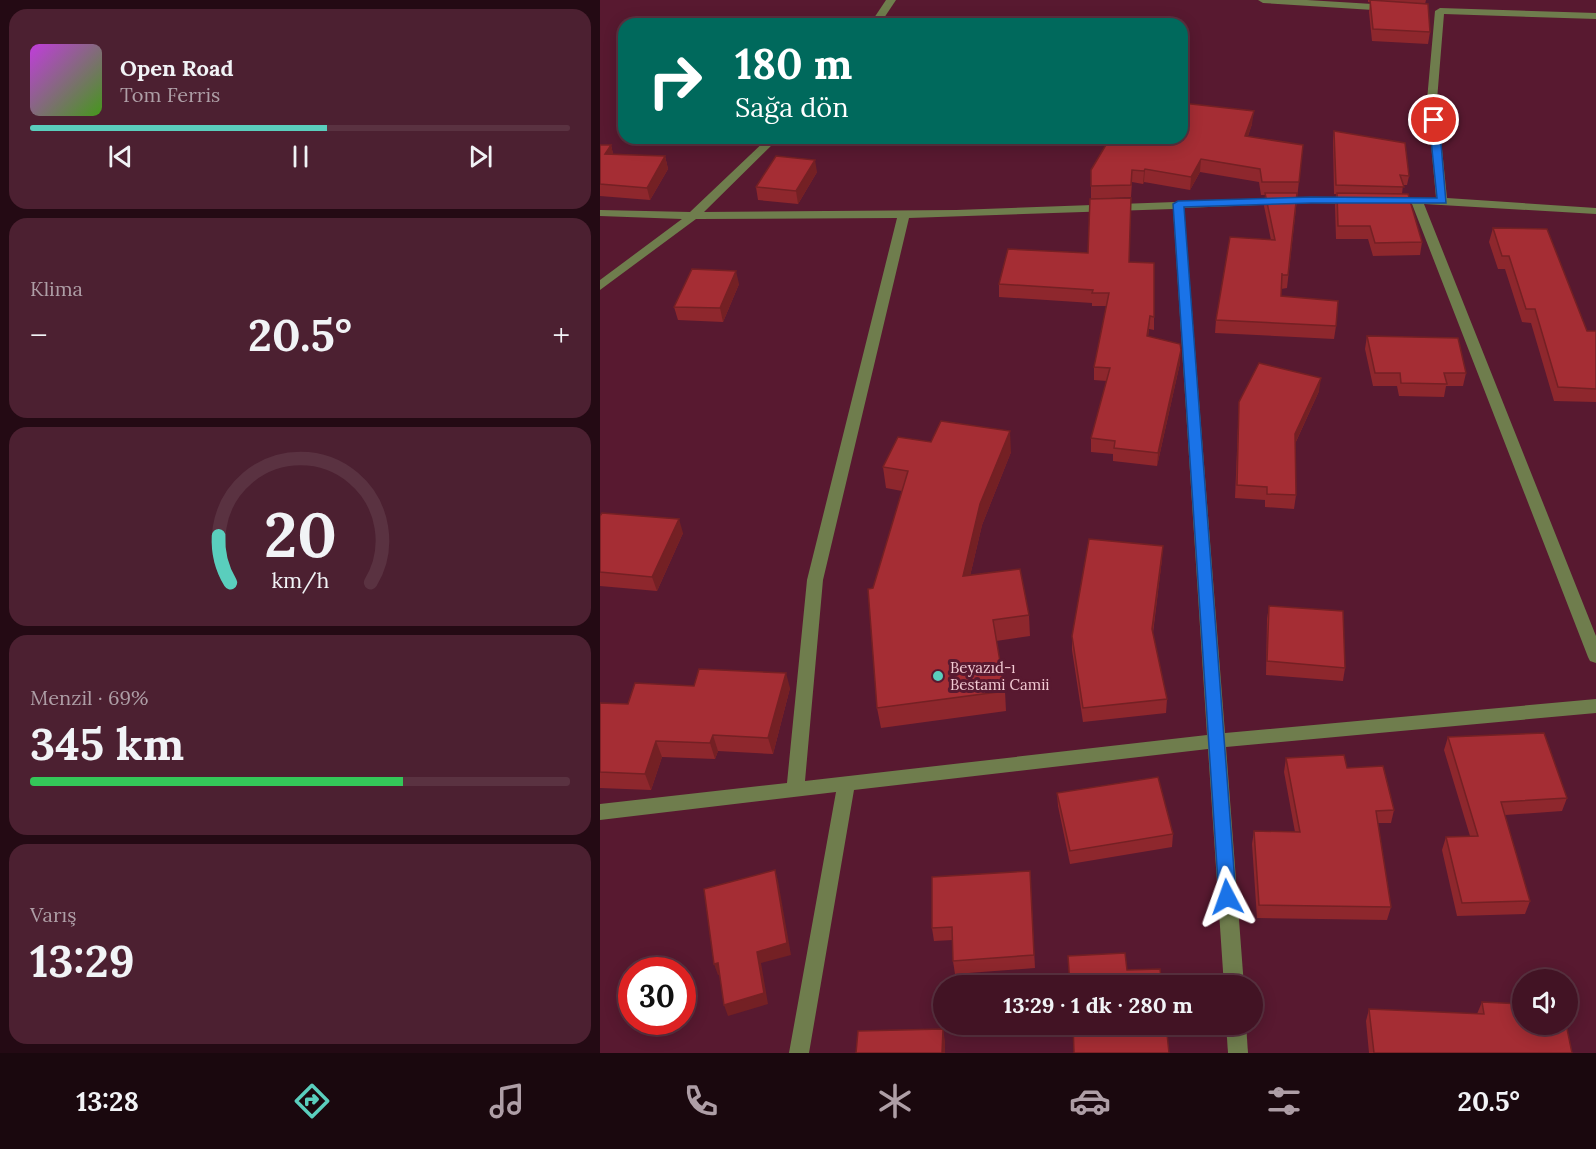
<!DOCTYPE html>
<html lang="tr">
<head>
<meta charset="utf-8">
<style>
  :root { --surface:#421324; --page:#4c2031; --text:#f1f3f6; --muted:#ae9ea6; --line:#5a3241; --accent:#5acebd }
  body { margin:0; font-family:Lora,serif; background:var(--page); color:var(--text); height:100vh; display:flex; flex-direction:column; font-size:22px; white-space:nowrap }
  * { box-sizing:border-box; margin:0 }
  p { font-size:20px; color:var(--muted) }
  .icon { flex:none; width:33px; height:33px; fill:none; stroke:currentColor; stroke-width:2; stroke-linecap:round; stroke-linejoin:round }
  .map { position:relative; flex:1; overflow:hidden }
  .panel { display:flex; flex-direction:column; gap:9px; padding:9px; background:#240a14; width:600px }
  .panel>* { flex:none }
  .hud { position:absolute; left:18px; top:18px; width:570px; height:126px; border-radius:18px; box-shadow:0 3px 15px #0003,0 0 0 2px var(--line); background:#00695c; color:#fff; overflow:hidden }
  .fabs { position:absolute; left:912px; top:969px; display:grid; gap:12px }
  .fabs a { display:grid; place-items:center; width:66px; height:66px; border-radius:50%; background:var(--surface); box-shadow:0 3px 15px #0003,0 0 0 2px var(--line); font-size:30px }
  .speed { position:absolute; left:18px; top:957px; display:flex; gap:12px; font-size:30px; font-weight:700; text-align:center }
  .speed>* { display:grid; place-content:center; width:78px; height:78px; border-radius:50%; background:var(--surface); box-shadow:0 3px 15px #0003,0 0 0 2px var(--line); line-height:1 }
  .speed .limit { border:9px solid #d22; background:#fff; color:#111 }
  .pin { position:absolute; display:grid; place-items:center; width:51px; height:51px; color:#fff; margin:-26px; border:3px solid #fff; border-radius:50%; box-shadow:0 2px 6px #0007 }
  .me { position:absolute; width:66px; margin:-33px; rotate:356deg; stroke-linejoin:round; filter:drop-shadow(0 0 4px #0008) }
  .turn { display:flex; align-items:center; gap:21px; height:126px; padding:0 18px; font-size:27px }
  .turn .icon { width:78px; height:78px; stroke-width:2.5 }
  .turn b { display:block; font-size:42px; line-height:51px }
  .big { font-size:45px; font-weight:700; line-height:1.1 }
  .panel .card { flex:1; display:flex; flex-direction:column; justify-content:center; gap:9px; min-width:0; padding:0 21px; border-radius:18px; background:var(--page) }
  .panel .dial { align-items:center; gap:0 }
  .dial svg { height:156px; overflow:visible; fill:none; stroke:var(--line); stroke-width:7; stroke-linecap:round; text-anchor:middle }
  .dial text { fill:var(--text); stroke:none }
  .song { display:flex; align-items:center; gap:18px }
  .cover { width:72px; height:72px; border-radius:9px; background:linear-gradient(135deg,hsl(290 70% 55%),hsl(100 70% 35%)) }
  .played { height:6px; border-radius:3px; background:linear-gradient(90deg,var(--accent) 55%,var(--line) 55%) }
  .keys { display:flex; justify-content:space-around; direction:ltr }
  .heat { display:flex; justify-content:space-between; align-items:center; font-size:33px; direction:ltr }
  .charge { height:9px; border-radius:4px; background:linear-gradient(90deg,#34c759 69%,var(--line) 0) }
  .trip { position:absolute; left:333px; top:975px; width:330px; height:60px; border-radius:30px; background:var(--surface); box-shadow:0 3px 15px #0003,0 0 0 2px var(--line); font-weight:700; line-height:60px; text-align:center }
  .tab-bar { display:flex; height:96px; justify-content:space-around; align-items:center; background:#1a080e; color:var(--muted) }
  .tab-bar .icon { width:42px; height:42px }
  .tab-bar .selected { color:var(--accent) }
  .tab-bar b { font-size:27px; color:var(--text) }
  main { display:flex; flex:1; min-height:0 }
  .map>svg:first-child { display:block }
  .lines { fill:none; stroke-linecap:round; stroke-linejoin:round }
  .minor { fill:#6f7d4d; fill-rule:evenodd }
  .wall { fill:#8e272d }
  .shaded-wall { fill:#742024 }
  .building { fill:#a52d34; stroke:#742024; stroke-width:1.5 }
  .route { fill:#1a73e8; stroke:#114b97; stroke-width:1.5 }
  .poi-dot { fill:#5acebd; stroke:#581930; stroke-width:2 }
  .labels { text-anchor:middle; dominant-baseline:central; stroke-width:6; stroke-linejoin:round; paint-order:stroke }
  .poi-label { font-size:15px; fill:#f2cad3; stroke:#581930; text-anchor:start }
</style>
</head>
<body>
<main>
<section class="panel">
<div class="card">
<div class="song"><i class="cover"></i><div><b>Open Road</b><p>Tom Ferris</p></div></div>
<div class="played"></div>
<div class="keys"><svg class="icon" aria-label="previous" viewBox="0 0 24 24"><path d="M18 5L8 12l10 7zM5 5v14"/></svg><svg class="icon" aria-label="pause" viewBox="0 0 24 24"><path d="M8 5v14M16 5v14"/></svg><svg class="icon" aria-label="next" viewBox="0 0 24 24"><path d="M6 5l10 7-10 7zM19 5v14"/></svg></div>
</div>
<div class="card"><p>Klima</p>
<div class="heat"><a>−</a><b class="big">20.5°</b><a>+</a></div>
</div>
<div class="card dial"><svg viewBox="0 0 100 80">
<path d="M14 69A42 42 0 1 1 86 69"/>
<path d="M14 69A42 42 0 0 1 8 45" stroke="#5acebd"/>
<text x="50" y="56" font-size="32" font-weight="700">20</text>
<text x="50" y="72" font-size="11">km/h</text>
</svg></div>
<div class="card"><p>Menzil · 69%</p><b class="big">345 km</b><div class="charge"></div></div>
<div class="card"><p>Varış</p><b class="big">13:29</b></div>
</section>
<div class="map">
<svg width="996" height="1053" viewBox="0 0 996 1053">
  <rect width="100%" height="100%" fill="#581930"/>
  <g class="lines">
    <g class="minor">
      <path d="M286,0h10l-16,24h-10z"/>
      <path d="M658,0h49l82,5 5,3 -5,3 -126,-8z"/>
      <path d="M840,8l156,5v6l-152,-5 -7,86 10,98 149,10v6l-172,-10 172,432v27l-6,-2 -2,-4 -176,-453h-20l-6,-3 6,-3h44l-9,-98 8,-89z"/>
      <path d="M168,138h11l-75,74 252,-2 355,-13 49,2 2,2 -6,3 -45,-1 -127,5 41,525 371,-34v14l-370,34 18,239h-20l-16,-237 -354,41 -45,263h-20l47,-261 -236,28v-16l187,-21 20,-203 90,-362 -201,1 -96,71v-10l82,-61 -82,-3v-6l90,2zM573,209l34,526 -402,46 18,-201 86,-362z"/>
      <path d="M626,1024h20l2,29h-20z"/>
    </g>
  </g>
  <g class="wall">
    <path d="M768,0h58l-1,4 5,28 -2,12 -56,-3 -3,-29 1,-10h-2z"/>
    <path d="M652,124l-4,12 55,9 -16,143 -6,1v7l55,30 -2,13 -119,-6 1,-13 55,-80 -7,-34 1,-11h-4l-2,-13 -59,-10 -10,18 -46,-8 -1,2 -11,-2 -1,15 -40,2v-29z"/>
    <path d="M734,131l75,45 -2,9h-4l-1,9 20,48 -2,13 -47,1 -5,-17h-32l-1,-33 1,-12h-2l-1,-54z"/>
    <path d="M0,145h11l2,9 52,2 3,13 -18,31 -50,-4z"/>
    <path d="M217,172l-19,32 -40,-4 -2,-13z"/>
    <path d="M893,228l94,103h9v71l-42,-1 -23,-78 -9,-1 -17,-53h-7l-9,-27z"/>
    <path d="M529,262l25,55v13l-5,-1 -1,8 32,26 -23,103 -44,-5v-7l-22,-2v-14l16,-57 -13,-1v-13l13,-61h-15v-3l-93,-6v-13z"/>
    <path d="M139,284l-16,38 -45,-2 -4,-13z"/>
    <path d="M767,336l99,37 -3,13h-17l-2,11 -45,-1 -2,-10h-24l-8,-37z"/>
    <path d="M719,391l-24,53 1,51 -2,14 -29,-2v-7l-30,-2 4,-96z"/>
    <path d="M331,442l80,10 -29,73 -12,51 59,39 1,21 -34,5 9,50 1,20 -125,17 -4,-20 -4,-120 29,-97 -16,-3 -3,-21z"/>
    <path d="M0,516l83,17 -26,58 -57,-5z"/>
    <path d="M562,559l-9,74 14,66 -1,14 -83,9 -11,-72v-14z"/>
    <path d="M669,606l76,62 -2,13 -77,-6 1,-56z"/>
    <path d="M190,688l-17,66 -55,-3 -3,8 -53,-2 -11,33 -51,-2v-85l28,1z"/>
    <path d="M848,737l119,61 -5,13 -57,4 25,86 -5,13 -68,2 -15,-66 4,-13 24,-1 -26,-86z"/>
    <path d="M686,758l61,10 47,42 -3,13h-13l13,84 -4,13 -130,-2 -5,-74 2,-13 41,1 -11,-60z"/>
    <path d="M457,793l116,41 -1,13 -102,17 -12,-58z"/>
    <path d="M430,871l5,97 -80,6 -2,-13v-21l-19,1 -2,-13z"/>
    <path d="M882,1002l90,51h-203l-3,-32 3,-12 108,5z"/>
  </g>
  <g class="shaded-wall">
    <path d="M654,111l-2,13 -8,24 1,-12z"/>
    <path d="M11,145l3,13 -9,-4z"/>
    <path d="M65,156l3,13 -18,31 -3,-12z"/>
    <path d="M601,159l-1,13 -10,18 1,-13z"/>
    <path d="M215,160l2,12 -19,32 -2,-13z"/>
    <path d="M545,169l-1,13 -1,2 1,-13z"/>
    <path d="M136,271l3,13 -16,38 -3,-14z"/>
    <path d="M550,316l-1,13 -3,20 1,-13z"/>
    <path d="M581,350l-1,13 -23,103 1,-13z"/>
    <path d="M721,378l-2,13 -26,57 2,-14z"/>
    <path d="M410,431l1,21 -29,73 -17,72 -2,-21 17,-72z"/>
    <path d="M79,519l4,14 -26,58 -5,-14z"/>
    <path d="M563,546l-1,13 -11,84 1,-14z"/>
    <path d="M186,673l4,15 -17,66 -5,-16z"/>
    <path d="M113,735l5,16 -3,8 -5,-16z"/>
    <path d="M56,741l6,16 -11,33 -6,-16z"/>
    <path d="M175,870l3,11 13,74 -30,8 7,41 -40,12 -4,-11z"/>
    <path d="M118,963l4,11 -4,1 -4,-11z"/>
    <path d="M343,1029l2,12v12h-3z"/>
  </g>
  <g class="building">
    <path d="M770,0l58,4 2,28 -57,-3z"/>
    <path d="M316,17l44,2 -2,5h-45z"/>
    <path d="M582,103l72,8 -9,25 58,9 -4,37h-37l-2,-13 -59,-10 -10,18 -46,-8 -1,2 -12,-1 -1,15 -40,1v-16l19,-32h72z"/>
    <path d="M734,131l71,12 4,33 -9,-1 4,12 -68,-2z"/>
    <path d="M0,145h11l-6,9 60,2 -18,32 -47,-4z"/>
    <path d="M176,156l39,4 -19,31 -40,-4z"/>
    <path d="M665,193h32l-9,82h-6v-2l-1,23 57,5 -2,25 -120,-6 14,-83 45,3z"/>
    <path d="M737,193l71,1 14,48 -47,1 -5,-17h-32z"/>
    <path d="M531,198l-2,64 25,1v54l-4,-1 -3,20 33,8 1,6 -23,103 -44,-5 1,-7 -24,-3 19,-70 -16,-1 15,-74h-17l1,-3 -94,-6 9,-35 80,4 2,-54z"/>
    <path d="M893,228l54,1 40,102h9v58l-38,-2 -23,-78h-9l-17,-53h-7z"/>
    <path d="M92,269l44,2 -16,37 -46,-1z"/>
    <path d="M767,336l91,2 8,35h-22l3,11 -46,-1 -1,-10h-25z"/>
    <path d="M659,363l62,15 -26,56 1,61 -29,-1v-7l-30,-2 2,-83z"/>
    <path d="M341,421l69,10 -30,73 -17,72 57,-7 9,46 -36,5 12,71 -128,17 -9,-119 5,-1 35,-117 -25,-4 15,-30 33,5z"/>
    <path d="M2,513l77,6 -27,58 -52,-5v-56z"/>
    <path d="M489,539l74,7 -11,83 15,70 -84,9 -11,-72z"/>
    <path d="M669,606l74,5 2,57 -78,-7z"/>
    <path d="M99,669l87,4 -18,65 -55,-3 -3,8 -54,-2 -11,33 -45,-2v-69l28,1 7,-21 59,3z"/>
    <path d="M944,733l23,65 -66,4 29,99 -68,2 -16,-66 32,-1 -30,-99z"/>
    <path d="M744,755l3,13 36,-2 11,44 -18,1 15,96 -132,-2 -5,-74 46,1 -14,-74z"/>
    <path d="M558,777l15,57 -103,17 -13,-58z"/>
    <path d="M175,870l12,73 -30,9 7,41 -40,12 -6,-42 -4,1 -10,-75z"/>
    <path d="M430,871l4,84 -81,6 -1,-34 -20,1v-51z"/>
    <path d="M525,953l2,17 33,-1 2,17h-92l-2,-30z"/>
    <path d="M882,1002l40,2v20h44l6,29h-198l-5,-44 115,5z"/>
    <path d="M473,1024h93l3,29h-95z"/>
    <path d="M343,1029l-1,24h-86l2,-22z"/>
  </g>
  <path class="route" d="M834,117l5,3 7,83h-135l-127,4 52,690 -2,5 -7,2 -6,-2 -2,-5 -46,-693 5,-3 133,-4 126,1 -8,-78z"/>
  <circle class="poi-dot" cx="338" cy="676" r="6"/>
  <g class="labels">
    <g class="poi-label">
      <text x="350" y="667">Beyazıd-ı<tspan x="350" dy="17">Bestami Camii</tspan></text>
    </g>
  </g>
</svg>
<div class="fabs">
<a><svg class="icon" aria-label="sound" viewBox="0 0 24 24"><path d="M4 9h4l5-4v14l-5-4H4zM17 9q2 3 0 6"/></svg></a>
</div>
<div class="speed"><div class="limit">30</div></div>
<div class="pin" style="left:834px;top:120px;background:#d93025"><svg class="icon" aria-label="arrive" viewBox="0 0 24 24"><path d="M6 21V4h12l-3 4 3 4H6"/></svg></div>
<svg class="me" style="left:627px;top:897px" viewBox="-20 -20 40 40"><path d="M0-17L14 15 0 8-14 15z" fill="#1a73e8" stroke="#fff" stroke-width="4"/></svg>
<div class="trip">13:29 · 1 dk · 280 m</div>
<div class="hud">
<div class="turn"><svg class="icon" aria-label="right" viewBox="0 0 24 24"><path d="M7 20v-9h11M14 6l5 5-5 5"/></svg><div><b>180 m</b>Sağa dön</div></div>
</div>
</div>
</main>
<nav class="tab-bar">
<b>13:28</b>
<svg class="icon selected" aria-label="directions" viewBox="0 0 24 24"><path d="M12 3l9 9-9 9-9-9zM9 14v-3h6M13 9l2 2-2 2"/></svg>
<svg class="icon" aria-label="music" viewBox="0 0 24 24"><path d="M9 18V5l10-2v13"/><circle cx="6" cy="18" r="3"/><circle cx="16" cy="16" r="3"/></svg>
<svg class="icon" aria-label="phone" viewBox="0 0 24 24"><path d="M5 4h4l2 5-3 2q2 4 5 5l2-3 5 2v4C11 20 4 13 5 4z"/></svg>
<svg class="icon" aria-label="climate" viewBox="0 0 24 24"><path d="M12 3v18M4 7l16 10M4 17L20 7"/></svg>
<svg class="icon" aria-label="car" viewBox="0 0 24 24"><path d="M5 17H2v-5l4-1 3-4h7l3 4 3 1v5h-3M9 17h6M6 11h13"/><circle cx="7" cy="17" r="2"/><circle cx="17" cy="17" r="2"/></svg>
<svg class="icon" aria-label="filters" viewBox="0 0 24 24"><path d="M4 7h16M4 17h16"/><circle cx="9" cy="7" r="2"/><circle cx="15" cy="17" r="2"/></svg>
<b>20.5°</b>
</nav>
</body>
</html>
